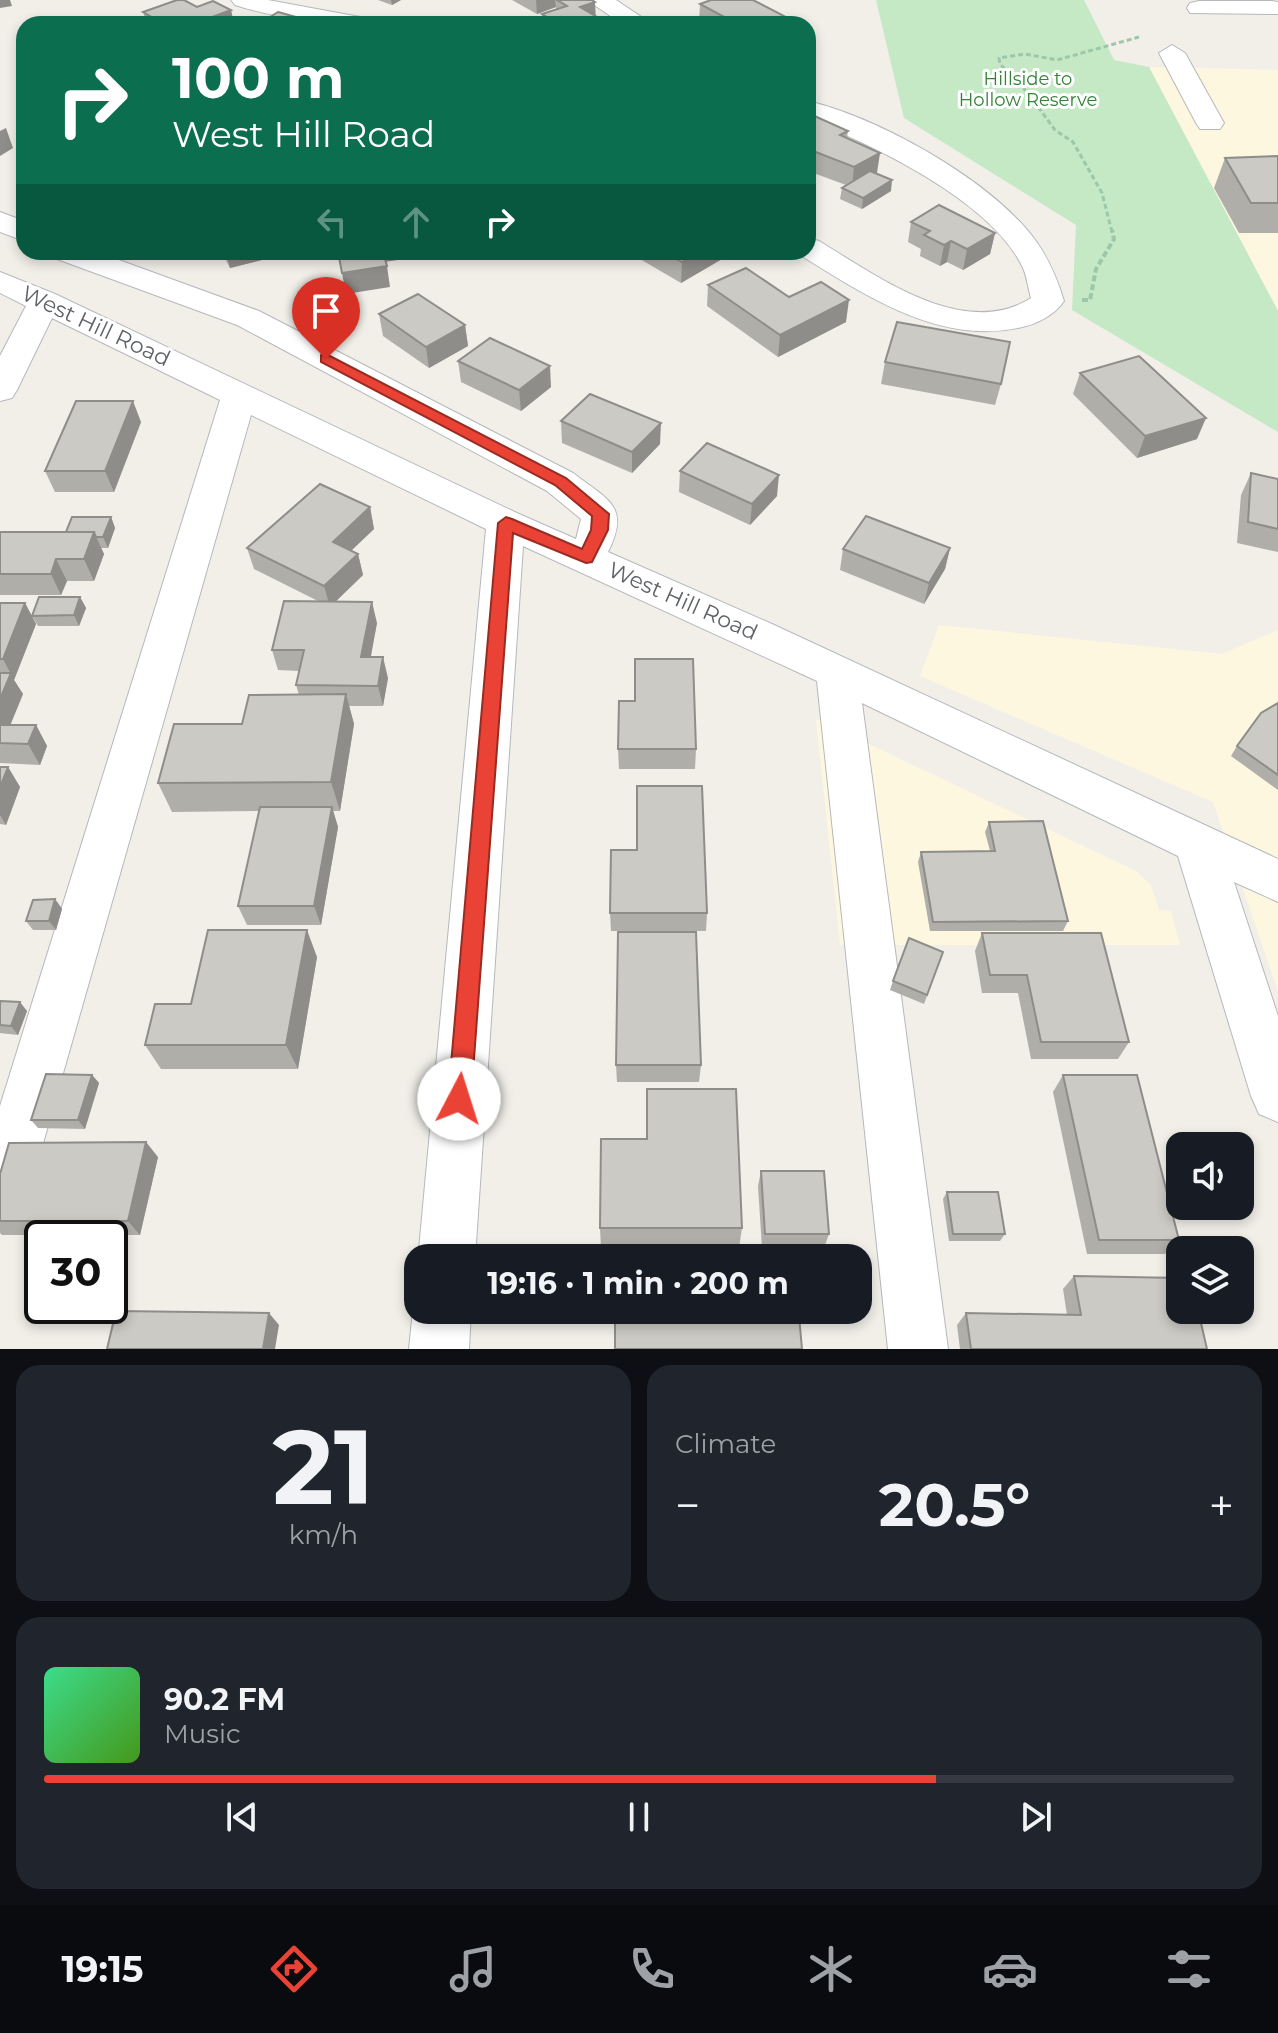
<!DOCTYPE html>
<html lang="en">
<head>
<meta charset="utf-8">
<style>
  :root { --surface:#171b24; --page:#20242c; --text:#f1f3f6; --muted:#9ea1a6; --line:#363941; --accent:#ea4335 }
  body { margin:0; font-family:Montserrat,sans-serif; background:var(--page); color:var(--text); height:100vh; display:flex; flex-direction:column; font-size:30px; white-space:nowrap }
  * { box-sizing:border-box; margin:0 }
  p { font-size:26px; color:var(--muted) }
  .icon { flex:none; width:44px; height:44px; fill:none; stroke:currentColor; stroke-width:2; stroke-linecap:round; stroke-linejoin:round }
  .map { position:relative; height:1349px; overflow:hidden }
  .panel { display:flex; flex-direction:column; gap:16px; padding:16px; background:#0d0f14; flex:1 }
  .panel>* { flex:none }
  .guide { position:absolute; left:16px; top:16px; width:800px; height:244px; border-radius:24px; box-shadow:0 4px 12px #0003; background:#0b6e4f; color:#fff; overflow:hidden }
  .controls { position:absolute; left:1166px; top:1132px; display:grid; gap:16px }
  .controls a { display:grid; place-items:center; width:88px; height:88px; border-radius:16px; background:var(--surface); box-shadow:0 4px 12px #0003; font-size:40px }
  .speed { position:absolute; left:24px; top:1220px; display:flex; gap:16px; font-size:40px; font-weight:700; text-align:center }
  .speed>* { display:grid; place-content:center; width:104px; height:104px; border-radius:50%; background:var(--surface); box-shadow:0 4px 12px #0003; line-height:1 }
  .speed .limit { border:4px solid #111; border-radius:12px; background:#fff; color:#111 }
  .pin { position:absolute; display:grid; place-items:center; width:68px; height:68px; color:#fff; margin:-82px -34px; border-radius:50% 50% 50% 0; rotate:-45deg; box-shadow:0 0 8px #0007 }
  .pin .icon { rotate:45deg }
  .me { position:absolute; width:88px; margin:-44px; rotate:5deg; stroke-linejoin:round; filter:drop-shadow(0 0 6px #0008) }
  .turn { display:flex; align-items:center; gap:28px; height:168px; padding:0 24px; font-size:36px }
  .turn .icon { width:104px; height:104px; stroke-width:2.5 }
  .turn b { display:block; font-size:56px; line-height:68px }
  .lanes { display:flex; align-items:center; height:76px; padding:0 24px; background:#0003; justify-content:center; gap:40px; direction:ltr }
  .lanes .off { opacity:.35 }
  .big { font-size:60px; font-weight:700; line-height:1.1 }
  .panel .widget { flex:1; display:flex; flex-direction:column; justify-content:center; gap:12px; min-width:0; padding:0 28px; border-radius:24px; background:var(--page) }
  .panel .dial { align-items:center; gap:0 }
  .dial b { font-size:104px; line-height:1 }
  .song { display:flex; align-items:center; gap:24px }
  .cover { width:96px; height:96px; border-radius:12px; background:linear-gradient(135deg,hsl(150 70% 55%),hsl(100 70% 35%)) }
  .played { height:8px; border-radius:4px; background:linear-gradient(90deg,var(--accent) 75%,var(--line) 75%) }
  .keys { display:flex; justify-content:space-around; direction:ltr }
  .heat { display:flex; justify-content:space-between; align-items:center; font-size:44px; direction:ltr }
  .panel .tiles { flex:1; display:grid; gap:16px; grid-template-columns:1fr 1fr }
  .widget:last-child { grid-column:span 2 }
  .trip { position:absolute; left:404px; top:1244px; width:468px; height:80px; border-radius:24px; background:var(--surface); box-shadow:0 4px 12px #0003; font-weight:700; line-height:80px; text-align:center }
  .menu { display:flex; height:128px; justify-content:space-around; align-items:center; background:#090b0e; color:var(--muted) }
  .menu .icon { width:56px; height:56px }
  .menu .active { color:var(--accent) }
  .menu b { font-size:36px; color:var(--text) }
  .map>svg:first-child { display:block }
  .commercial { fill:#fef7e0 }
  .green { fill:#c5e8c5 }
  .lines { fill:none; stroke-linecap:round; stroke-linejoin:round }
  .minor-casing { stroke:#b5b8bc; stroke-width:2 }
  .path-far1 { stroke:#9cc7a9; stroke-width:3; stroke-dasharray:5 3; stroke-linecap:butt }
  .path { stroke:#9cc7a9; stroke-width:4; stroke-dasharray:6 3; stroke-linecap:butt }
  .minor { fill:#fff; fill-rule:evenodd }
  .wall { fill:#afaea9 }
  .shaded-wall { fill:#8f8d8a }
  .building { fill:#cccac5; stroke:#8f8d8a; stroke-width:2 }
  .route { fill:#ea4335; stroke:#982c22; stroke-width:2 }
  .labels { text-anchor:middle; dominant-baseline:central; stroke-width:6; stroke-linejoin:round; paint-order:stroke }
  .far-park-label { font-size:18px; fill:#348238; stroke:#fff }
  .street-label { font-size:22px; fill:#5f6368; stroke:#fff }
</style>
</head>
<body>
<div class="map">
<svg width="1278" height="1349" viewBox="0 0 1278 1349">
  <rect width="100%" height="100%" fill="#f1efe8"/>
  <g class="commercial">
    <path d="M1149,67l129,3v241l-31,-59z"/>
    <path d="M939,625l283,29 56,-24v361l-65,-189 -293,-126z"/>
    <path d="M816,719l320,152 15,14 8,25 12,1 9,34h-340z"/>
  </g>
  <path class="green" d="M876,0h208l30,60 35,7 129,244v121l-206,-122 4,-85 -172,-107z"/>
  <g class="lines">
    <defs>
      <g id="minor">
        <path d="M231,0h37l92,17 12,7c-49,0 -90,-4 -137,-19z"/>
        <path d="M587,0h29l36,24h-30z"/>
        <path d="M1199,1h73l6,1v12l-88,-1 -3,-5 3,-5z"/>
        <path d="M1172,45l13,8 39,70 -4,6h-20l-4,-6 -37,-70z"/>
        <path d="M808,101c70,17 173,74 220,130 18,21 28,44 36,70 -10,15 -29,24 -46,27 -80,17 -155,-34 -221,-75l11,-1v-14l11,3c58,35 145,100 212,57 -3,-10 -4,-21 -8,-30 -31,-67 -150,-123 -215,-149z"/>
        <path d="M0,212l24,9v20l-24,-9z"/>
        <path d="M53,252h44l162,59 314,162c35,27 58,33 35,79l164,72 506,235v43l-44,-20 44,134v106l-19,-8 -8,-18 -73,-240 -316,-153 86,646h-60l-71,-668 -294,-135 -48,712 -57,2 68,-731 -235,-114 -223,781 -8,20 -20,8v-118l220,-706 -168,-82 -35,72 -5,8 -12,3v-45l26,-50 -26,-13v-21l55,22 464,220 57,25 5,-20 -34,-28 -310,-166 -180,-66z"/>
        <path d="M418,1297v13h53l-2,39h-60l4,-39z"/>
      </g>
    </defs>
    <use href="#minor" class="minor-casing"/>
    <path class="path-far1" d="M1112,232l-10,-39 -29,-51 -18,-12 -27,-37 -28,-29 -1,-6 26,-4 32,6 82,-23"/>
    <path class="path" d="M1082,300h8l6,-31 18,-30 -2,-9"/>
    <use href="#minor" class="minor"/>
  </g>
  <g class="wall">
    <path d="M378,0h23l-9,5z"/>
    <path d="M512,0h80l3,2v14l14,8h-66l-1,-10 14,-5v-2l-19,7z"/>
    <path d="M700,4l86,20h-85l-2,-1z"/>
    <path d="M197,7l34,3 3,14h-87l-4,-12z"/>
    <path d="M808,115l40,16 -1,7 44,53 -29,18 -22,-10 2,-11 4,-3 -38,-14z"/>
    <path d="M24,149v15l-5,-13z"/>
    <path d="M1278,156v77h-39l-25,-45 11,-30z"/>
    <path d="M911,222l84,11 -5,21 -27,16 -16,-8 -7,4 -20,-10 1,-7 -13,-7z"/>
    <path d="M222,252h71l-63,16z"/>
    <path d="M628,252h106l-53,31z"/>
    <path d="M708,285l81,12 57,25 -68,35 -71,-51z"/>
    <path d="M379,314l86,11 3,21 -39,22 -46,-32z"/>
    <path d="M458,361l93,26 -30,24 -60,-29z"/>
    <path d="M885,362l116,22 -6,21 -114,-21z"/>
    <path d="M1080,373l117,66 -60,19 -64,-64z"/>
    <path d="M561,421l99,23 -28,29 -70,-30z"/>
    <path d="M141,422l-27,70h-59l-10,-21z"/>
    <path d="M680,471l97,25 -27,29 -71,-33z"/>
    <path d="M1251,473l27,6v73l-41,-9 4,-48z"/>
    <path d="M370,507l4,22 -23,22 7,3 5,21 -28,27 42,21 -7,34 18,21 -5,28h-34l5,18 -14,87h-7l5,16 -17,98h-74l-9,-19 21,-95 -87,1 -14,-29 84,-59 57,-29 -3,-10 3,-14 -21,-1 -6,-20 48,-48 -66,-33 -7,-21z"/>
    <path d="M111,517l4,11 -7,20h-7l3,6 -10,27h-27l-6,14h-61v-63h66z"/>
    <path d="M950,548l-5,21 -21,35 -84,-34 3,-21z"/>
    <path d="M80,597l6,11 -7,18h-41l-6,-10z"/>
    <path d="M0,603h25l11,21 -22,56 9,14 -13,31h26l11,21 -7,19 -40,-2z"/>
    <path d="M1278,703v87l-47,-34 6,-10z"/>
    <path d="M618,749h78l-1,20h-76z"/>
    <path d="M0,767h8l12,20 -14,38 -6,-1z"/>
    <path d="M989,822l79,99 -5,10h-133l-12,-69 3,-10 69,-1 -5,-19z"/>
    <path d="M55,899l7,10 -6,21h-23l-7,-9z"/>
    <path d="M610,913h97l-1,18h-95z"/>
    <path d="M982,933l147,109 -11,17h-87l-13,-66h-36l-7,-42z"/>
    <path d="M943,952l-19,52 -34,-14 3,-9z"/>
    <path d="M317,957l-19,112h-137l-16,-24 46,-41z"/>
    <path d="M0,1001l27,10 -9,24 -18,-2z"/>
    <path d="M616,1065h85l-2,17h-82z"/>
    <path d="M92,1075l7,8 -14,46 -47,-1 -7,-8z"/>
    <path d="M1063,1075l116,165 -14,14h-78l-34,-162z"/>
    <path d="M646,1139l96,89 -3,20h-138l-1,-20z"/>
    <path d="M158,1157l-18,78h-138l-2,-2v-59z"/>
    <path d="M761,1171l68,63 -5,14h-62l-4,-62z"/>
    <path d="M947,1192l58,42 -5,7h-51l-6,-42z"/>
    <path d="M1074,1276l133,73h-247l-3,-24 9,-12 101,2 -4,-26z"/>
  </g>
  <g class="shaded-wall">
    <path d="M0,0h10l2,6 -12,2z"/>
    <path d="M391,0h10l-9,5z"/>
    <path d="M536,0h19l1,7 -19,7z"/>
    <path d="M595,2l1,19 -16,-14z"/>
    <path d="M231,10l3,14h-40z"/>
    <path d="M786,17v7h-18z"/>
    <path d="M6,128l7,20 -13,8v-25z"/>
    <path d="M880,153l-3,20 -25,15 2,-21z"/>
    <path d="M892,180l-1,11 -29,18 1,-11z"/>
    <path d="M995,233l-5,21 -27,16 4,-21z"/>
    <path d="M951,241l-4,21 -7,4 4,-21z"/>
    <path d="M226,252h67l-63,16z"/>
    <path d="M382,252h15l1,8 -14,2z"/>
    <path d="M698,252h36l-53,31 1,-21z"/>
    <path d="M387,266l3,21 -44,7 -4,-21z"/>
    <path d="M849,300l-3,22 -68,35 2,-22z"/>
    <path d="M465,325l3,21 -39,22 -3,-21z"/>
    <path d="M550,366l1,21 -30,24 -2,-21z"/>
    <path d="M133,401l8,21 -27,70 -9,-21z"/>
    <path d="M1206,418l-9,21 -60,19 8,-22z"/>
    <path d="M661,423l-1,21 -28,29v-21z"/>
    <path d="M779,475l-2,21 -27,29 2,-21z"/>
    <path d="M370,507l4,22 -36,34 -5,-21z"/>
    <path d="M111,517l4,11 -7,20 -5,-11z"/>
    <path d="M94,532l10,22 -10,27 -10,-22z"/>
    <path d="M950,548l-5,21 -21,35 5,-21z"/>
    <path d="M358,554l5,21 -33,32 -6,-21z"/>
    <path d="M56,559l11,22 -6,14 -10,-21z"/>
    <path d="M80,597l6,11 -7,18 -5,-11z"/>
    <path d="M372,602l5,21 -10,55 -6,-21z"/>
    <path d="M25,603l11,21 -22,56 9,14 -20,49 -3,-1v-43l11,-25 -8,-15z"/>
    <path d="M383,657l5,21 -5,28 -5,-20z"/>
    <path d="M346,694l8,30 -14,87 -9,-29z"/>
    <path d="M36,725l11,21 -7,19 -12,-21z"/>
    <path d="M8,767l12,20 -14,38 -6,-10v-28z"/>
    <path d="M332,807l6,20 -17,98 -7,-19z"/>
    <path d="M55,899l7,10 -6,21 -7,-9z"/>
    <path d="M307,930l10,27 -19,112 -12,-24z"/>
    <path d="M20,1002l7,9 -9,24 -7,-9z"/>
    <path d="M92,1075l7,8 -14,46 -7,-9z"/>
    <path d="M146,1142l12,15 -18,78 -12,-14z"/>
    <path d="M269,1313l10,12 -4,24h-12z"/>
  </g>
  <g class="building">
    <path d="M177,0h7l13,7 16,-6 18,9 -37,14h-30l-21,-12z"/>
    <path d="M557,0h35l3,2 -15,5 29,17h-50l-17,-10 25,-8z"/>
    <path d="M711,0h42l33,17 -18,7h-31l-37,-20z"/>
    <path d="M278,12l43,12h-62z"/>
    <path d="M810,114l38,17 -8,4 40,18 -26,14 -46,-18v-34z"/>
    <path d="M1278,156v47h-27l-26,-45z"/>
    <path d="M870,171l22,9 -29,18 -21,-10z"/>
    <path d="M939,205l56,28 -28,16 -16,-8 -7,4 -20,-10 6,-4 -19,-9z"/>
    <path d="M338,252h45l4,14 -45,7z"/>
    <path d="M665,252h33l-16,10z"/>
    <path d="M746,268l43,29 32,-15 28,18 -69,35 -72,-50z"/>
    <path d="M418,294l47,31 -39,22 -47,-33z"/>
    <path d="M897,322l113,20 -9,42 -116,-22z"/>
    <path d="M490,338l60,28 -31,24 -61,-29z"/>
    <path d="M1139,356l67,62 -61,18 -65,-63z"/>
    <path d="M590,394l71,29 -29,29 -71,-31z"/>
    <path d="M76,401h57l-28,70h-60z"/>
    <path d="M707,443l72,32 -27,29 -72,-33z"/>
    <path d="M1251,473l27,6v50l-30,-7z"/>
    <path d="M320,484l50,23 -37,35 25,12 -34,32 -77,-38z"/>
    <path d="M866,516l84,32 -21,35 -86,-34z"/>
    <path d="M72,517h39l-8,20h-7l-2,-5h-28z"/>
    <path d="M0,532h94l-10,27h-28l-5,15h-51z"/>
    <path d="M39,597h41l-6,18 -42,1z"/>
    <path d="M284,601l88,1 -11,55h22l-5,29 -82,-1 8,-35h-32z"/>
    <path d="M0,603h25l-22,56h-3z"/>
    <path d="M635,659h58l3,90h-78l1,-48h16z"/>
    <path d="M0,673h11l-11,26z"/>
    <path d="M346,694l-15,88 -173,1 16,-59h68l7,-29z"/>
    <path d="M1278,703v72l-41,-29 24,-33z"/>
    <path d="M0,725h36l-8,19 -28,-1z"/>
    <path d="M0,767h8l-8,20z"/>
    <path d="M637,786h65l5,127h-97l1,-63h26z"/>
    <path d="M260,807h72l-18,99h-76z"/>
    <path d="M1043,821l25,100 -135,1 -12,-70 74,-1 -6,-29z"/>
    <path d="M55,899l-6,22h-23l7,-21z"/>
    <path d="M208,930h99l-21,115h-141l10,-41h36z"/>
    <path d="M618,932h78l5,133h-85z"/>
    <path d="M982,933h119l28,109h-88l-14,-67h-37z"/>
    <path d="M909,938l34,14 -16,43 -34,-14z"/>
    <path d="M0,1001l20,1 -9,24 -11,-1z"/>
    <path d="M46,1074l46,1 -14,45h-47z"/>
    <path d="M1063,1075h74l42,165h-80z"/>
    <path d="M647,1089h89l6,139h-142l1,-89h46z"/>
    <path d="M146,1142l-18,79h-128v-47l9,-31z"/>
    <path d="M761,1171h63l5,63h-64z"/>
    <path d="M947,1192h51l7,42h-52z"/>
    <path d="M1074,1276l106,2v32h18l9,39h-236l-5,-36 115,2z"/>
    <path d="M615,1310h114v7l70,-1 3,33h-187z"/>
    <path d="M116,1311l153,2 -6,36h-156z"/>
  </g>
  <path class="route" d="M326,354l240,124 43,36 -1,16 -16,32 -6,1 -73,-30 -42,566 -4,8 -8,3 -8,-3 -3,-8 50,-576 8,-6 6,2 70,30 9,-19 1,-14 -37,-31 -234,-123v-7z"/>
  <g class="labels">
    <g class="far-park-label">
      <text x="1028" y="79">Hillside to<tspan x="1028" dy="21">Hollow Reserve</tspan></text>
    </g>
    <g class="street-label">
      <text transform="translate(96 326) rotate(25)">West Hill Road</text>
      <text transform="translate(683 601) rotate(24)">West Hill Road</text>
    </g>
  </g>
</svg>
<div class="controls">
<a><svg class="icon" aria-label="sound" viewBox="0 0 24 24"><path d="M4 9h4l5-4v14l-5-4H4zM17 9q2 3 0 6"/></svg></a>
<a><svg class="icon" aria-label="layers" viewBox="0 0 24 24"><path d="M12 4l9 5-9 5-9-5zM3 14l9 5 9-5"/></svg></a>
</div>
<div class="speed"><div class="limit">30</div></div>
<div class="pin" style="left:326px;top:359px;background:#d93025"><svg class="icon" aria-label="arrive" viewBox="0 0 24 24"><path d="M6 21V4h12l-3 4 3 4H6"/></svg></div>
<svg class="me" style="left:459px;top:1099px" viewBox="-20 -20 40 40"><circle r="19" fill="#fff"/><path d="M0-13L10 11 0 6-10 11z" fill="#ea4335"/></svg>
<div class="trip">19:16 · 1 min · 200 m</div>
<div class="guide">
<div class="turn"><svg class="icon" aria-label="right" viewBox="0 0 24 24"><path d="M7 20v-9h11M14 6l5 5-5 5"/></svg><div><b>100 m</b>West Hill Road</div></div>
<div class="lanes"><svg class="icon off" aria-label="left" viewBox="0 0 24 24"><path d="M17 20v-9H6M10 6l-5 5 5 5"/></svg><svg class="icon off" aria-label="ahead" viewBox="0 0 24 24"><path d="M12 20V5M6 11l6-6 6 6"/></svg><svg class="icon" aria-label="right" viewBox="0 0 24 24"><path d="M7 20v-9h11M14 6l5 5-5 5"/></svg></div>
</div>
</div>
<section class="panel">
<div class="tiles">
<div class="widget dial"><b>21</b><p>km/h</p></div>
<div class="widget"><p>Climate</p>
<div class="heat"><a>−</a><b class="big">20.5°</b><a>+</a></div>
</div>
<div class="widget">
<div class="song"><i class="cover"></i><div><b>90.2 FM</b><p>Music</p></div></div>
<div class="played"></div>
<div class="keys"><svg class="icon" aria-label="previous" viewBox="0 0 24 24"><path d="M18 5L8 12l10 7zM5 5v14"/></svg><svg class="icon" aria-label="pause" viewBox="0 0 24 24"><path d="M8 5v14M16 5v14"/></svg><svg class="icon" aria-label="next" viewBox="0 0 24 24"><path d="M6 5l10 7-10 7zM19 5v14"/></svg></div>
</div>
</div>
</section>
<nav class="menu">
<b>19:15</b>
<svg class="icon active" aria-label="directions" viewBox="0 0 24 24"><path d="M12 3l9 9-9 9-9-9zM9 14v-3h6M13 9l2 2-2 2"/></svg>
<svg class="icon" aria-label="music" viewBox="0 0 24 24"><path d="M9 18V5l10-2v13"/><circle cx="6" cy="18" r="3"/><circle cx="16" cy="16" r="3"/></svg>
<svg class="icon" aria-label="phone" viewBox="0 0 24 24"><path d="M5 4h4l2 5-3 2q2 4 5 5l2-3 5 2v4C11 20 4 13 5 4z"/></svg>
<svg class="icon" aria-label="climate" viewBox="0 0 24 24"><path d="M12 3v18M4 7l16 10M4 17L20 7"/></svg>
<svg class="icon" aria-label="car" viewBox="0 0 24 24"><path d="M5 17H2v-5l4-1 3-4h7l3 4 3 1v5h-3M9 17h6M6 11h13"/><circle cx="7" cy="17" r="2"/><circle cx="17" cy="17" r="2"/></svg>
<svg class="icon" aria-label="filters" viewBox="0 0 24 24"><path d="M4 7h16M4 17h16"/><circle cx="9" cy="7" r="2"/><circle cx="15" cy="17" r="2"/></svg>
</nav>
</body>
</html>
